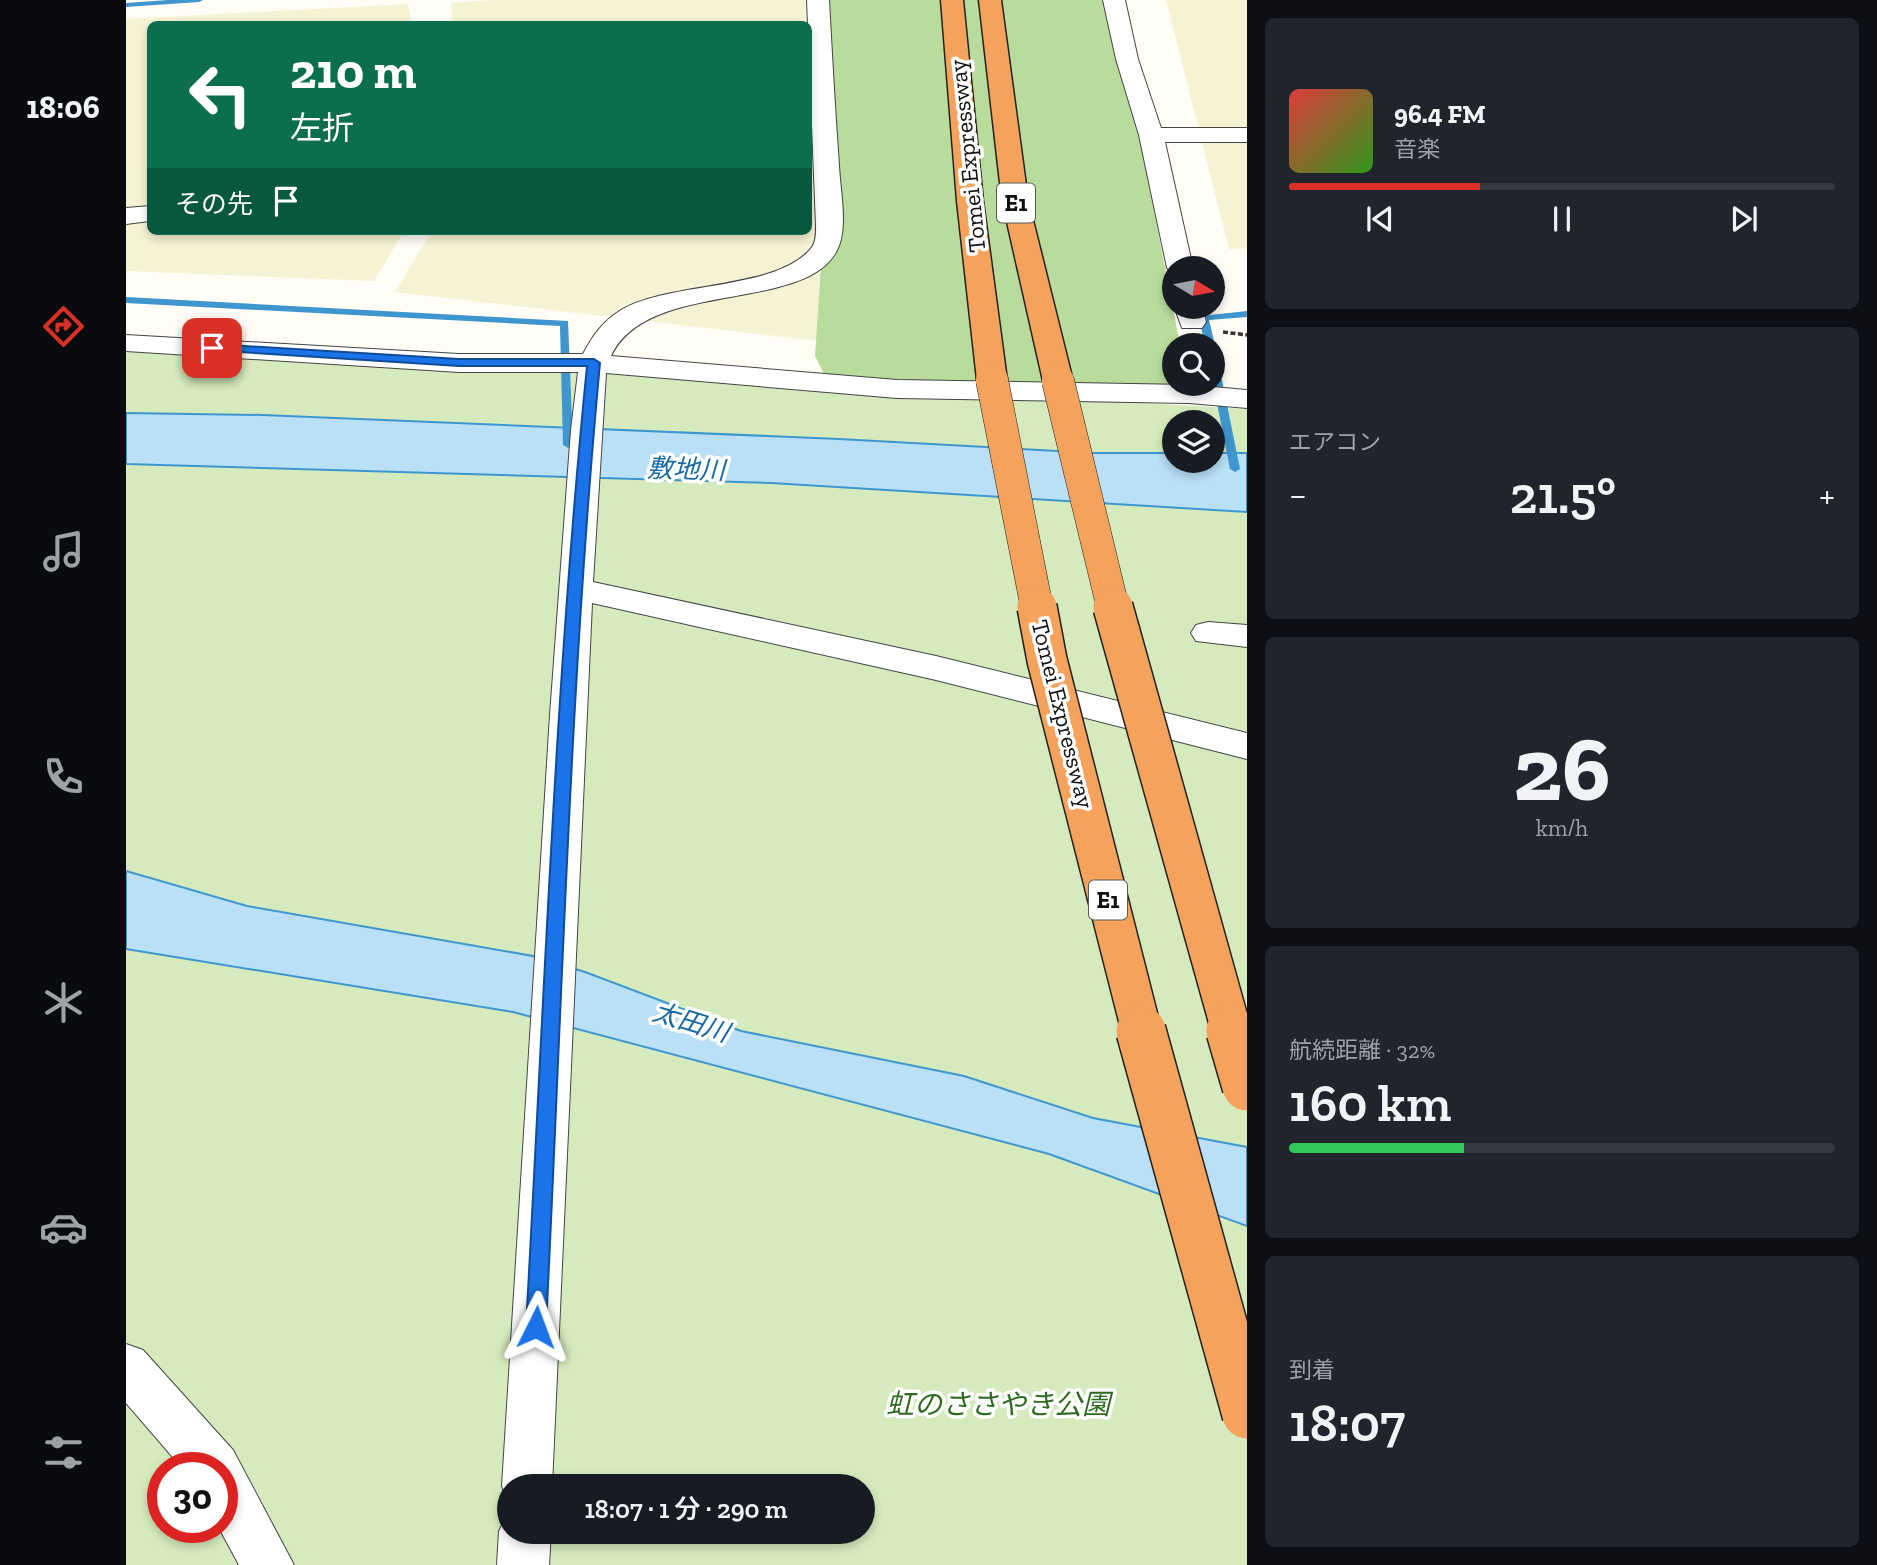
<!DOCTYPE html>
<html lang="ja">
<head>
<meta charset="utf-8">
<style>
  :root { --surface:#171b24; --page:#20242c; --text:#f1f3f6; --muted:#9ea1a6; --line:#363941; --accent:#d93025 }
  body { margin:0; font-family:"Zilla Slab","Noto Sans JP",serif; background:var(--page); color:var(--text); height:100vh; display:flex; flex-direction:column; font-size:26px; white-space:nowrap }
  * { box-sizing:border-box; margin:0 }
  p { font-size:23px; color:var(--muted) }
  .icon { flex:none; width:38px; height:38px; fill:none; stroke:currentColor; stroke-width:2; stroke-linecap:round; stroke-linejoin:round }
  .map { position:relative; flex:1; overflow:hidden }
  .panel { display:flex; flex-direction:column; gap:18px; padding:18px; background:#0d0f14; width:630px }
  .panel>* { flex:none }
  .guide { position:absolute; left:21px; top:21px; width:665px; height:214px; border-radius:10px; box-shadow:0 4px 10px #0003; background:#0b6e4f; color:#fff; overflow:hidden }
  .needle { width:46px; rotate:100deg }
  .controls { position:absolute; left:1036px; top:256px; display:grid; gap:14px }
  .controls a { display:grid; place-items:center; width:63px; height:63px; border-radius:50%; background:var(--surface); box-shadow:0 4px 10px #0003; font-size:35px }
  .speed { position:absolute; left:21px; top:1452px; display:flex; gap:14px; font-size:35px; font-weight:700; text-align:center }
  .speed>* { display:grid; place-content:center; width:91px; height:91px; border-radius:50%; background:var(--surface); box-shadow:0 4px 10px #0003; line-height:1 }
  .speed .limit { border:10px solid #d22; background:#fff; color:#111 }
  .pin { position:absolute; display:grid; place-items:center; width:60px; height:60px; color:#fff; margin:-30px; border-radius:14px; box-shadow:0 4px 10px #0006 }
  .me { position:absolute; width:77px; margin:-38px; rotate:3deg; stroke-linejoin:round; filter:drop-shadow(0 0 5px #0008) }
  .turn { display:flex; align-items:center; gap:24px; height:147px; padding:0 28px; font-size:32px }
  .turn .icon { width:91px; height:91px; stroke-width:2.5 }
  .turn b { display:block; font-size:49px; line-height:60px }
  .then { display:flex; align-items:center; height:66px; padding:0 28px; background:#0003; gap:14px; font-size:26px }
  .big { font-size:52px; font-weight:600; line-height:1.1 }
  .panel .widget { flex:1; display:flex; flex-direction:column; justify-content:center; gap:10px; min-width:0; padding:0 24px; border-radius:10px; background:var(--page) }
  .panel .dial { align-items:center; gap:0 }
  .dial b { font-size:91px; line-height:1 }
  .song { display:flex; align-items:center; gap:21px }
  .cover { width:84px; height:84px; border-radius:10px; background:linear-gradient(135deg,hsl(0 70% 55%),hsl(110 70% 35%)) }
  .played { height:7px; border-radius:4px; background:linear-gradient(90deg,var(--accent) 35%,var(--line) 35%) }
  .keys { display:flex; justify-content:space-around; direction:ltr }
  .heat { display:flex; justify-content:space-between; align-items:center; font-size:38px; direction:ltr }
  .charge { height:10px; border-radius:5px; background:linear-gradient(90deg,#34c759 32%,var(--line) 0) }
  .trip { position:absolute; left:371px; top:1474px; width:378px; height:70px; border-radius:35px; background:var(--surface); box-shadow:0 4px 10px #0003; font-weight:600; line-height:70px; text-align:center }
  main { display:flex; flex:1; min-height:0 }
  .menu { display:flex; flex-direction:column; width:126px; justify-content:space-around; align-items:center; background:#090b0e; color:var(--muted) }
  .menu .icon { width:49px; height:49px }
  .menu .selected { color:var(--accent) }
  .menu b { font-size:32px; color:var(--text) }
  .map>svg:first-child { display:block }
  .farmland { fill:#f6f3d4 }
  .green { fill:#d5ebbd; fill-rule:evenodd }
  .forest { fill:#b9dc9c }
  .water { fill:#b9e0f7; stroke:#3f96cf; stroke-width:2 }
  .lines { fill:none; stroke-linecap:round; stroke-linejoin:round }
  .stream { fill:#3f96cf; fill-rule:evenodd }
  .minor-casing { stroke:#444; stroke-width:2 }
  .motorway-casing { stroke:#222; stroke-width:3 }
  .path { stroke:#333; stroke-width:3.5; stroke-dasharray:5 2.5; stroke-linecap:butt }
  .minor { fill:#fff; fill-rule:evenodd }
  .motorway { fill:#f5a25d; fill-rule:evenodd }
  .motorway-bridge-far2-casing { stroke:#222; stroke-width:33; stroke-linecap:butt }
  .motorway-bridge-far1-casing { stroke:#222; stroke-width:42; stroke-linecap:butt }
  .motorway-bridge-casing { stroke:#222; stroke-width:52; stroke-linecap:butt }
  .motorway-bridge-far2 { stroke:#f5a25d; stroke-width:32 }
  .motorway-bridge-far1 { stroke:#f5a25d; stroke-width:39 }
  .motorway-bridge { stroke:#f5a25d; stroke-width:49 }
  .route { fill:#1a73e8; stroke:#114b97; stroke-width:2 }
  .labels { text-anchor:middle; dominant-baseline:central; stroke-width:7; stroke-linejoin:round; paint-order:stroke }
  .shield { fill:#fff; stroke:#585858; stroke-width:2 }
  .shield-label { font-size:23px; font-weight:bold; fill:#111 }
  .street-label { font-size:24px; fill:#111; stroke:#fff }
  .water-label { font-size:26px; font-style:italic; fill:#1768a6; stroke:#fff }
  .near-park-label { font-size:28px; font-style:italic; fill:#2f6b1f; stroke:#fff }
</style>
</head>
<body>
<main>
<nav class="menu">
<b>18:06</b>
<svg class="icon selected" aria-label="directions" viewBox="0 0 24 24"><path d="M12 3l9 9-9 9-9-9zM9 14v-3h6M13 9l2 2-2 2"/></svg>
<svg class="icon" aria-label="music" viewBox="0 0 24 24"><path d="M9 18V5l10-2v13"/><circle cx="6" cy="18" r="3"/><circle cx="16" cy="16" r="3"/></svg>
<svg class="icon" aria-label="phone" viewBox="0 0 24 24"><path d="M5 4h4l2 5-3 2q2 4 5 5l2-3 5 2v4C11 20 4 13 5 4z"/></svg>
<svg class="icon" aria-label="climate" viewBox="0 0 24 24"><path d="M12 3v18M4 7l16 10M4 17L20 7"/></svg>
<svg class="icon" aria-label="car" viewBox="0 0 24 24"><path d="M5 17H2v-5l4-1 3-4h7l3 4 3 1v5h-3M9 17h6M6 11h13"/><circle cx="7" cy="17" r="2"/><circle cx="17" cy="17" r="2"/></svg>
<svg class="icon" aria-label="filters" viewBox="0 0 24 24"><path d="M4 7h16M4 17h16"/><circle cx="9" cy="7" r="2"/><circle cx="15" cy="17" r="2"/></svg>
</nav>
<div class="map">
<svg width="1121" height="1565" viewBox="0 0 1121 1565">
  <rect width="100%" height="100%" fill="#fffdf5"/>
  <g class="farmland">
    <path d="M367,0h325l8,342 -431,-50 37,-61h376v-207h-355l-2,-21z"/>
    <path d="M1040,0h81v248l-18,1z"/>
    <path d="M282,4l4,20h-262v207h254l-30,50 -248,-10v-252z"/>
  </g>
  <path class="green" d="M0,343l1121,66v227h-15l15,7v922h-1121zM1048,422h39v38h-39zM37,1468h59v60h-59zM383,1486h354v45h-354z"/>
  <path class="forest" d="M696,0h291l67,345h-6v38h13l2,11 -361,-12 -13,-26 7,-104z"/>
  <g class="water">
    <path d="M0,413l137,2 576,24 255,14h80v7h39v-7h34v59l-476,-29 -645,-19z"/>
    <path d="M0,871l121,35 286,50 52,16 156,59 223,45 129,42 154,29v79l-198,-72 -536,-142 -387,-63z"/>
  </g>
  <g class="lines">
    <g class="stream">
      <path d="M42,0h35l-4,2 -73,5v-4z"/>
      <path d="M0,297l442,24 5,124 -5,3 -5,-3 -3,-119 -434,-23z"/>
      <path d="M1121,311v6l-38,3 6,25 -2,2v-2h-8l-6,-27 2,-2z"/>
      <path d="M1087,357l5,3 22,109 -5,3 -5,-3 -17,-86z"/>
    </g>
    <defs>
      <g id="minor">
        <path d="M681,0h22c3,55 6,110 10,165 1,23 7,51 2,74 -18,79 -192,35 -230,117l286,24 292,5 58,5v18l-58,-5 -292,-5 -291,-25 -13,209 343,74 311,77v26l-311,-79 -344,-77 -40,883h-43v18l-7,-18 48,-771 21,-285 7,-58h-119l-333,-21v-16l333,19h124c10,-19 19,-32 38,-44 48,-29 158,-19 191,-63 4,-5 4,-14 4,-21z"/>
        <path d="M977,0h22l13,59 23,69h86v14h-82l28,126h-19v7l-7,-7 -28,-133 -23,-76z"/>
        <path d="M24,206v15l-24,3v-16z"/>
        <path d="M1048,306h28l4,16 -4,6h-20z"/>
        <path d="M1082,622l39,3v22l-51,-6 -5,-8 5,-8z"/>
        <path d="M0,1344l17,6 90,100 61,115h-55l-20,-37h3v-60h-40l-56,-65z"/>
        <path d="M383,1512v19h42l-2,34h-52l2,-34z"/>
      </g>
      <g id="motorway">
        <path d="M815,0h22l20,201 24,179 -4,6 -11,3 -11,-3 -4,-6 -20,-179z"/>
        <path d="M853,0h22l27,200 45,181 -4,6 -11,3 -11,-3 -4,-6 -41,-181z"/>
      </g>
    </defs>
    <use href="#minor" class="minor-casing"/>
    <use href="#motorway" class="motorway-casing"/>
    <path class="path" d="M1097,332l24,3"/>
    <use href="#minor" class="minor"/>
    <use href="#motorway" class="motorway"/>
    <defs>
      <g id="motorway-bridge-far2">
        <path d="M866,380l45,228"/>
        <path d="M932,381l55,227"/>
      </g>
      <g id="motorway-bridge-far1">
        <path d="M911,607l10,53 95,373"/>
        <path d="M987,607l119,426"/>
      </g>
      <g id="motorway-bridge">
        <path d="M1015,1031l106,383"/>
        <path d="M1105,1031l16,55"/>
      </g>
    </defs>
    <use href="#motorway-bridge-far2" class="motorway-bridge-far2-casing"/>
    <use href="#motorway-bridge-far1" class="motorway-bridge-far1-casing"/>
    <use href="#motorway-bridge" class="motorway-bridge-casing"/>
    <use href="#motorway-bridge-far2" class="motorway-bridge-far2"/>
    <use href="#motorway-bridge-far1" class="motorway-bridge-far1"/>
    <use href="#motorway-bridge" class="motorway-bridge"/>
  </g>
  <path class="route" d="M86,344l247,15h135l6,4c-30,320 -38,643 -54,964l-3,7 -7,2 -7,-2 -3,-7c18,-320 29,-642 61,-961h-128l-252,-16v-5z"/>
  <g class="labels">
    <g class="shield">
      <rect x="871" y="183.5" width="38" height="39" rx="5"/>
      <rect x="963" y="880.5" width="38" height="39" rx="5"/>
    </g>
    <g class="shield-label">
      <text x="890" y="203">E1</text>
      <text x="982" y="900">E1</text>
    </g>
    <g class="street-label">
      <text transform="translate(841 156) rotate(-96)">Tomei Expressway</text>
      <text transform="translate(937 714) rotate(76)">Tomei Expressway</text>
    </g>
    <g class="water-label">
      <text transform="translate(560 469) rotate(2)">敷地川</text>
      <text transform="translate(565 1022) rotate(17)">太田川</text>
    </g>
    <g class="near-park-label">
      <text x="872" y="1404">虹のささやき公園</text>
    </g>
  </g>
</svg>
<div class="controls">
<a><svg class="needle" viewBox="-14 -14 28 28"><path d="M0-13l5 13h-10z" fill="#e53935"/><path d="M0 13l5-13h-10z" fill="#9ea1a6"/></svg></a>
<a><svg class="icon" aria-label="search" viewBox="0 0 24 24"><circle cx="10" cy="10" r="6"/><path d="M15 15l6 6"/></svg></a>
<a><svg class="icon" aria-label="layers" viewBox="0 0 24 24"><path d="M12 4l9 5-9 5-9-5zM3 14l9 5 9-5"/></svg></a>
</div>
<div class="speed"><div class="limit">30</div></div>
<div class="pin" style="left:86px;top:348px;background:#d93025"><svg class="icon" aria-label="arrive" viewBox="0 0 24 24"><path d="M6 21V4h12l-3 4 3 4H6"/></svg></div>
<svg class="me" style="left:410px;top:1327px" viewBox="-20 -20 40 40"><path d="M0-17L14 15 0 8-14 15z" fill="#1a73e8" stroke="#fff" stroke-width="4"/></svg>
<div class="trip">18:07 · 1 分 · 290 m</div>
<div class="guide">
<div class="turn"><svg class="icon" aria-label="left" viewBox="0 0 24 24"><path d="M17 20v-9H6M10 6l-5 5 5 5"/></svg><div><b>210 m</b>左折</div></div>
<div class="then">その先<svg class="icon" aria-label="arrive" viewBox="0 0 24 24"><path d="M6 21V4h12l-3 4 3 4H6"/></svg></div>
</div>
</div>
<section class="panel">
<div class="widget">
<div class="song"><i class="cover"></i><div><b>96.4 FM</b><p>音楽</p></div></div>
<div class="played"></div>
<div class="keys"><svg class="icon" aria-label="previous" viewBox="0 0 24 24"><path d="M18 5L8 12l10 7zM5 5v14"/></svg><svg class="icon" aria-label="pause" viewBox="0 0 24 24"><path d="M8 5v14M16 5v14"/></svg><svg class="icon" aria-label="next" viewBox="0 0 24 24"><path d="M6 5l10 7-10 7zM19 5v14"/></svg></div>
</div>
<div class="widget"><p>エアコン</p>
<div class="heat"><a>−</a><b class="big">21.5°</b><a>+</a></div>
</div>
<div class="widget dial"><b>26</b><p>km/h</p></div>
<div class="widget"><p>航続距離 · 32%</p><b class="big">160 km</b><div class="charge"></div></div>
<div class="widget"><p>到着</p><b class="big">18:07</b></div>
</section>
</main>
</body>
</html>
